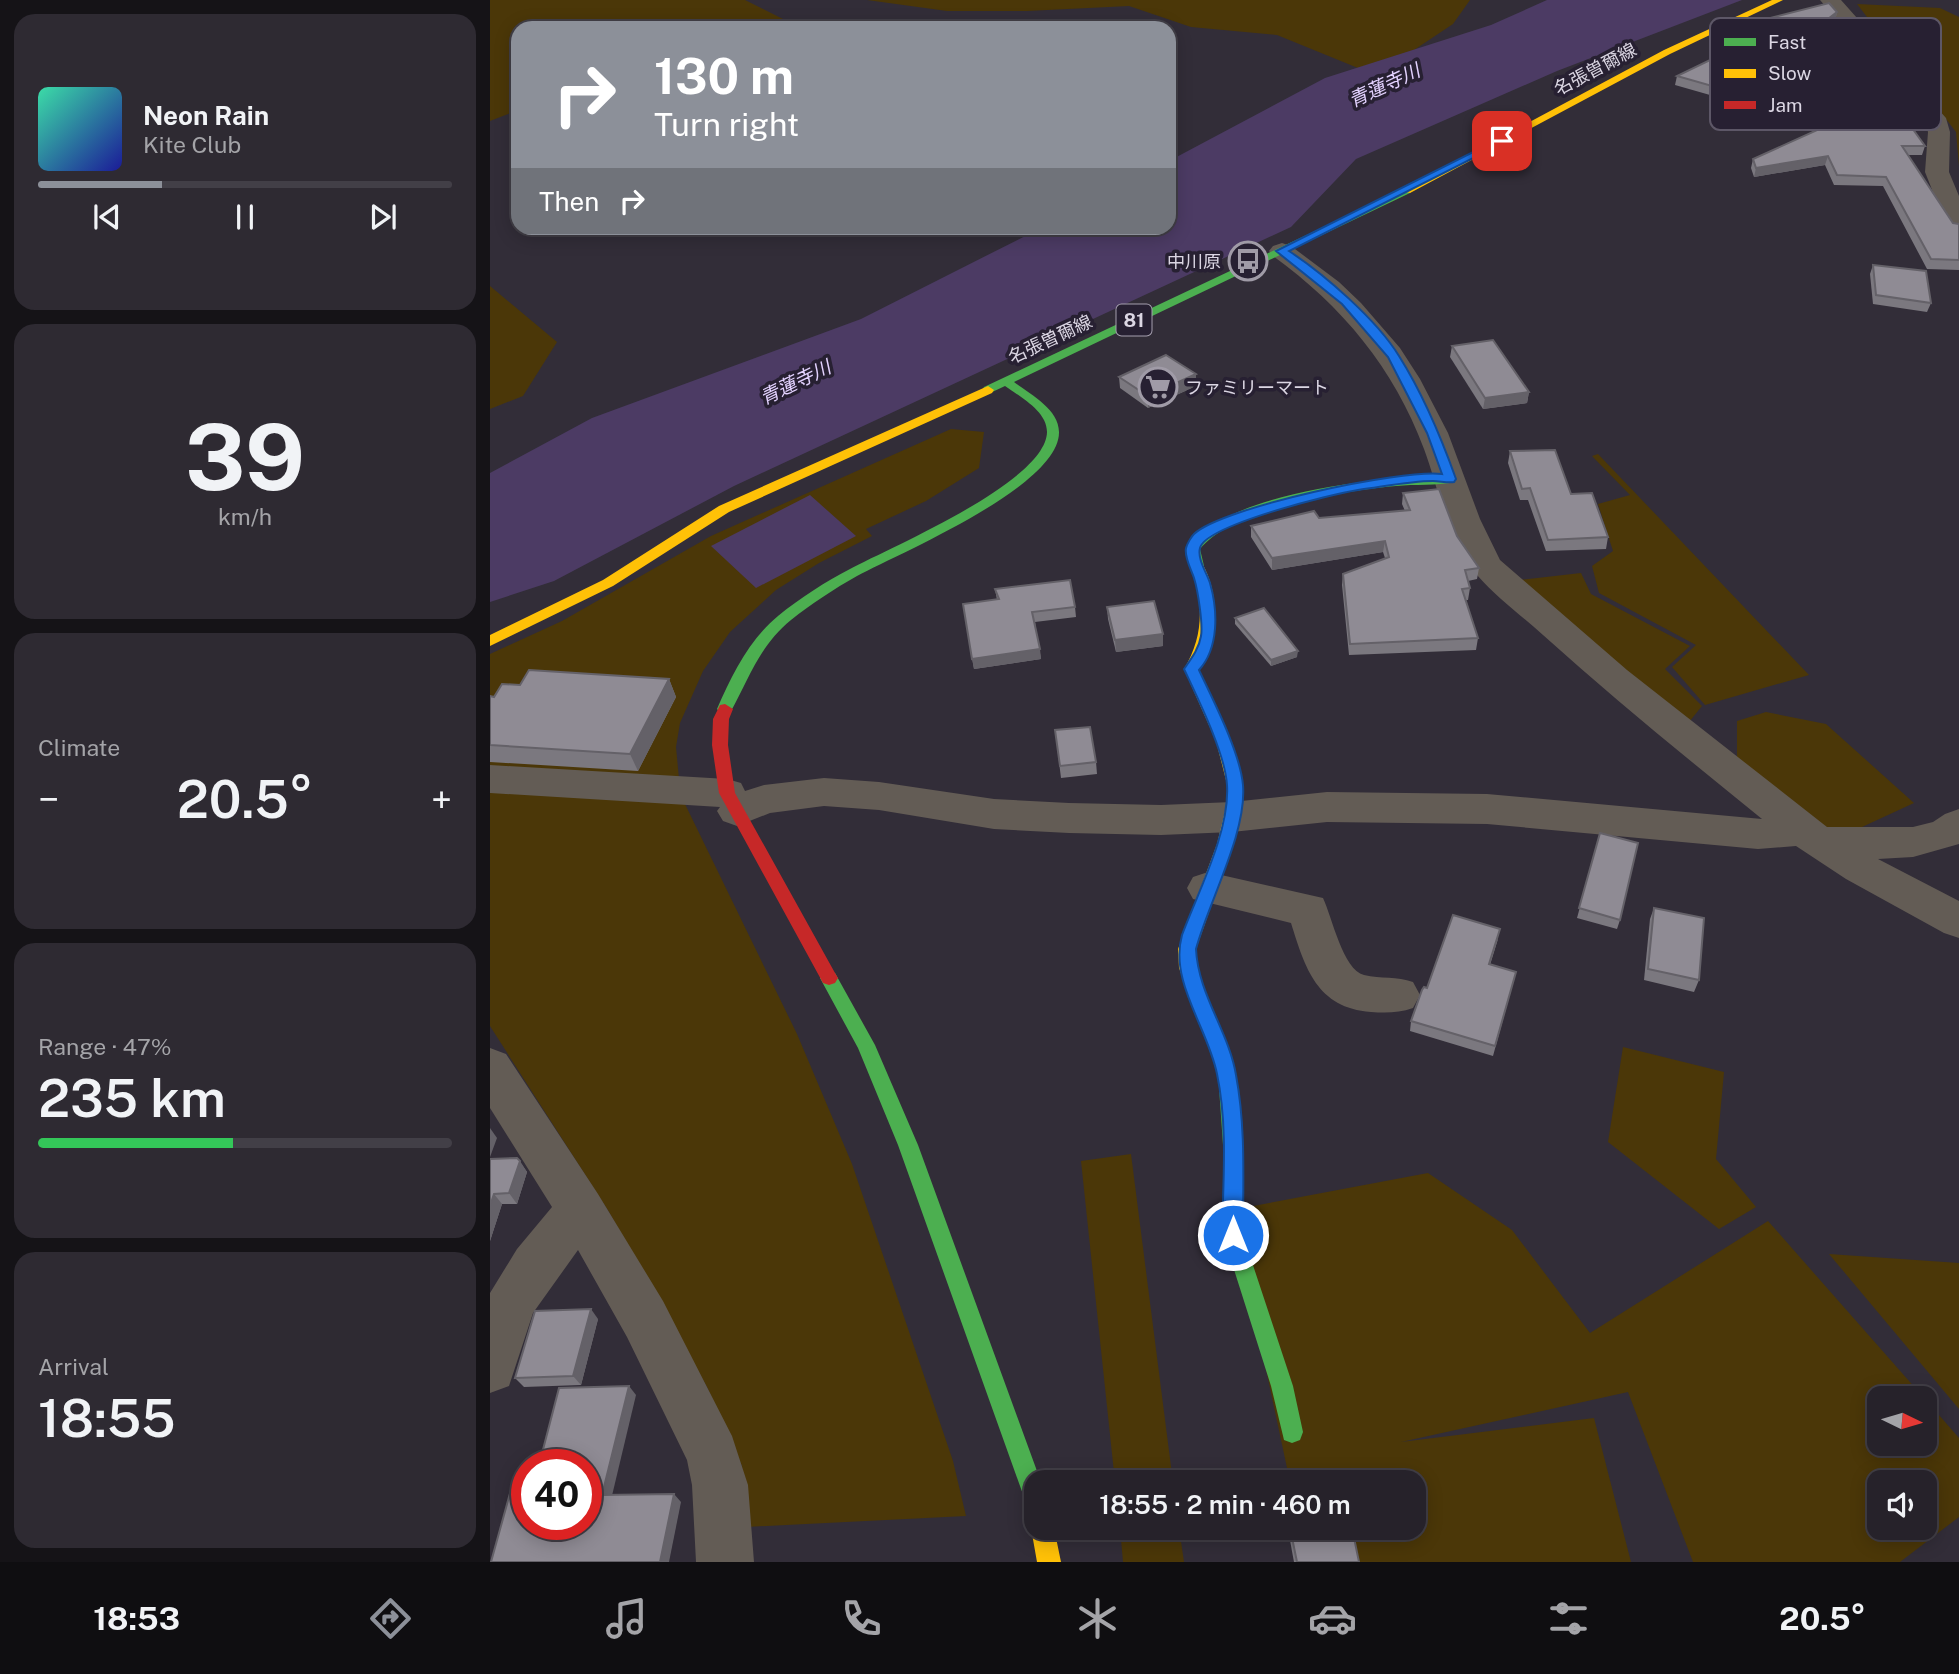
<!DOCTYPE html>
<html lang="en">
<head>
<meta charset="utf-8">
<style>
  :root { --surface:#26222a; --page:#2e2a32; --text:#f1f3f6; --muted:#a4a4a8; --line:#423f47; --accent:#8c9099 }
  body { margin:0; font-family:"Public Sans","Noto Sans JP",sans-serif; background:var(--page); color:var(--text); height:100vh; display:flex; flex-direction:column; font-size:26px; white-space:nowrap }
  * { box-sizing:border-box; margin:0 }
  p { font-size:23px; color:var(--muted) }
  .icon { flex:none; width:38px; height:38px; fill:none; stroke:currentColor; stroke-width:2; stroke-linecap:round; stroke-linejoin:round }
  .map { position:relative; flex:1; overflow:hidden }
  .side { display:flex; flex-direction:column; gap:14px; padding:14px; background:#151317; width:490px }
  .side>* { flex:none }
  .guide { position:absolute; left:21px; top:21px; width:665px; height:214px; border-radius:21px; box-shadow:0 4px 18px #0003,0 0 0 2px var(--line); background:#8c9099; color:#fff; overflow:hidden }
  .needle { width:46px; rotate:95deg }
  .buttons { position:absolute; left:1377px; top:1386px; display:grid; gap:14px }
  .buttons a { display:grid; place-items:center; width:70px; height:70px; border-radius:14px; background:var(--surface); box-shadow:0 4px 18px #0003,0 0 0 2px var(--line); font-size:35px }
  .speed { position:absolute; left:21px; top:1449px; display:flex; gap:14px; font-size:35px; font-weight:700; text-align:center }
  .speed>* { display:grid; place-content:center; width:91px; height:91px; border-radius:50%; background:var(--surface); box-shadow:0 4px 18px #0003,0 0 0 2px var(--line); line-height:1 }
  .speed .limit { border:10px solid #d22; background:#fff; color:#111 }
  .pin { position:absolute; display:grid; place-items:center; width:60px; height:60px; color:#fff; margin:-30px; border-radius:14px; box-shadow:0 4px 10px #0006 }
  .me { position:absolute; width:77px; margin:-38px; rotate:0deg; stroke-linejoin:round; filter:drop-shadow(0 0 5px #0008) }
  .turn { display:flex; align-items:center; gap:24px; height:147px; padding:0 28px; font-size:32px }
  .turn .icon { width:91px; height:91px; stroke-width:2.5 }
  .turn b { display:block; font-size:49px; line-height:60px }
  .then { display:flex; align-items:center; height:66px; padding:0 28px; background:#0003; gap:14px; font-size:26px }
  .big { font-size:52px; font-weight:600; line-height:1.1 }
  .side .card { flex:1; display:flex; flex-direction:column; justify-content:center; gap:10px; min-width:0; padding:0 24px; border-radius:21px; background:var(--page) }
  .side .dial { align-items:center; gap:0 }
  .dial b { font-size:91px; line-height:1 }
  .song { display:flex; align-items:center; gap:21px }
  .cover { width:84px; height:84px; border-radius:10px; background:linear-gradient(135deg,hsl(160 70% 55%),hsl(240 70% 35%)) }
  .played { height:7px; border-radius:4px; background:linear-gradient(90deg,var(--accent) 30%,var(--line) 30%) }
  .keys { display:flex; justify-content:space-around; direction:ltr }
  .heat { display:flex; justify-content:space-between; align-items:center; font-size:38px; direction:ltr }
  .charge { height:10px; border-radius:5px; background:linear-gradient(90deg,#34c759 47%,var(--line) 0) }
  .trip { position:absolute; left:534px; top:1470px; width:402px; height:70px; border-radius:21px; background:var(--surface); box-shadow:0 4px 18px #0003,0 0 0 2px var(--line); font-weight:600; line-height:70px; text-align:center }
  .tab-bar { display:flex; height:112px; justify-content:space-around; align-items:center; background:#0f0e11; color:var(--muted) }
  .tab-bar .icon { width:49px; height:49px }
  .tab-bar .on { color:var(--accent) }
  .tab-bar b { font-size:32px; color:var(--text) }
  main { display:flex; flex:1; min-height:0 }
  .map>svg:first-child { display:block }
  .green { fill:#4b3708; fill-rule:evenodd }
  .water { fill:#4c3b64 }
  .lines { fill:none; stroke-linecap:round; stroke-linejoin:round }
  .street { fill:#635c55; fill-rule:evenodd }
  .fast { fill:#4caf50; fill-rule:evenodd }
  .slow { fill:#ffc107; fill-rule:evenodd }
  .jam { fill:#c62828; fill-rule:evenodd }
  .wall { fill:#7b787f }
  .shaded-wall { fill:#646168 }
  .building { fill:#8f8b94; stroke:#646168; stroke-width:2 }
  .route { fill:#1a73e8; stroke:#114b97; stroke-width:2 }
  .labels { text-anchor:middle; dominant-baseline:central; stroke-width:7; stroke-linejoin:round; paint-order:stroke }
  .far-street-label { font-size:18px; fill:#dbd6e3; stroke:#272032 }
  .far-poi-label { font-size:18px; fill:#dbd6e3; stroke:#272032; text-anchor:end }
  .far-water-label { font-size:19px; font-style:italic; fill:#e3d2ff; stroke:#272032 }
  .shield { fill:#272032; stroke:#a59fae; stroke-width:2 }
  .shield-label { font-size:19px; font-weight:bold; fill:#dbd6e3 }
  .key { fill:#272032; stroke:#5d5767; stroke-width:2 }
  .key-label { font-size:19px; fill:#dbd6e3 }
</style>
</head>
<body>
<main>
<section class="side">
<div class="card">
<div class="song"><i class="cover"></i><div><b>Neon Rain</b><p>Kite Club</p></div></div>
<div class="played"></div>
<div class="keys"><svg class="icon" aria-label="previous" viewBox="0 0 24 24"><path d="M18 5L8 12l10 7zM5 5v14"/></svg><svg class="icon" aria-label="pause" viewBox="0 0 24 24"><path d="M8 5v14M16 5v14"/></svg><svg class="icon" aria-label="next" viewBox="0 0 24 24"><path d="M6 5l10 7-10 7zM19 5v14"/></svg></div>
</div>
<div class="card dial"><b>39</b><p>km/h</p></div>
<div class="card"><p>Climate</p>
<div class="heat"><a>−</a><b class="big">20.5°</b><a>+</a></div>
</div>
<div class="card"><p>Range · 47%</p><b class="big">235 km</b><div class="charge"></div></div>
<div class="card"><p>Arrival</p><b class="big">18:55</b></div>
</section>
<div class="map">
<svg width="1469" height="1562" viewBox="0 0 1469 1562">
  <rect width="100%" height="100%" fill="#322d38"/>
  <g class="green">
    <path d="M0,0h255l56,28h-283v82l-28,11z"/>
    <path d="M377,0h603l-17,24 -39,26 -56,18 -81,-33 -86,-8 -62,-21 -102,5h-80z"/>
    <path d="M1367,4l83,4 19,9v149l-3,-34z"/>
    <path d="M0,286l67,56 -34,54 -33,13z"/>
    <path d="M461,429l33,3 -5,36 -53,33 -60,28 6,7 -53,27 -43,27 -46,42 -27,39 -23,52 -4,24 3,32 5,23 113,232 55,130 101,297 13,55 -220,11 -4,-61 -35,-79 -98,-175 -119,-186v-372l72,-33 149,-85z"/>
    <path d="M1108,454l211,221 -104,30 -33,-38 24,-22 -97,-52 -7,-27 21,-15 -15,-47 32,-9 -38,-39z"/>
    <path d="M1091,573l10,21 99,52 -25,23 37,37 -17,21 -166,-147z"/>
    <path d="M1276,712l60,12 88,79 -91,42 -86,-83v-41z"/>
    <path d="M1133,1047l101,25 -8,87 40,48 -37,22 -111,-87z"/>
    <path d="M641,1154l42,328h-58l-34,-321z"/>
    <path d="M938,1173l84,57 78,103 178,-112 156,177h-44v46h45v-45l34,39v79l-59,45h-207l-65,-170 -227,50 193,-24 37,144h-328l-5,-34h116v-46h-124l-58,-272zM1390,1482h45v46h-45z"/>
    <path d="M1339,1254l130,9v146z"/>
    <path d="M630,1528h59l5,34h-61z"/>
  </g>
  <g class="water">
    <path d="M1057,0h195l-185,71 -201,88 -65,68 -557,259 -180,95 -64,21v-129l102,-55 269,-99 180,-91h128v-67l156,-83 166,-53z"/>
    <path d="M320,495l46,41 -100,52 -45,-42z"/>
  </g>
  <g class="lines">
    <g class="street">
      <path d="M1330,0h21l105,118 4,14 -1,40 10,24v37l-9,-3 -4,-5 -21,-53 3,-40 -4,-13z"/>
      <path d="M792,243l9,3 48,36 22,21 39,45 20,31 28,54 32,86 20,41 127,110 200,157h86l20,-5 12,-8 14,-5v35l-46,13 -35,2 81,42v37l-15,-5 -98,-54 -50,-33 -38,3 -271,-25 -160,-2 -95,10 -71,3 -92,-2 -75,-4 -115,-19 -55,-4 -54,7 -33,13 -14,-5 -6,-10 3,-4 -230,-14v-28l237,14 14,4 4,8 19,-6 60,-7 55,4 115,17 75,4 92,2 71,-3 95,-10 160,2 275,25c-74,-60 -148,-120 -219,-184 -21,-19 -47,-38 -66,-60 -30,-34 -38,-86 -53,-126 -30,-81 -82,-143 -151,-193l-4,-5 4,-5z"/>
      <path d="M718,872l115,26c9,19 20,72 41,77 17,4 33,1 49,7l7,13 -7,13c-14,5 -27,5 -42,4 -54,-4 -66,-44 -80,-89l-98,-24 -6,-11 6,-11z"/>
      <path d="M0,1048l16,6 92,140 65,107 69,135 16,49 6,77h-58l-4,-77 -5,-25 -60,-123 -49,-87 -45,63 -24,73 -19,7v-100l27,-44 35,-42 -62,-99z"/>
    </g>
    <g class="fast">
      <path d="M916,188l5,3 -1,2 -396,189c16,12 45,27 45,50 1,54 -159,121 -202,144 -23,13 -46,28 -66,44 -32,26 -42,59 -61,93h-10l-3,-4c15,-34 32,-69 61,-93 22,-18 47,-34 72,-47 41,-22 196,-87 197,-137 0,-21 -27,-35 -42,-46l-17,8 -6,-4 2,-3z"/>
      <path d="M960,475l6,4 -1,3c-19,4 -40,2 -59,4 -53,5 -162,21 -196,63l4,17 -2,3 -5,1 -7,-4 -4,-18c43,-57 196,-71 264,-73z"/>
      <path d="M339,971l6,2 40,72 43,100 123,337h-5v29l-8,-3 -3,-8 -127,-355 -40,-97 -38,-70 3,-5z"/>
      <path d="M713,1001l6,3 3,5 24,64 7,72v90l50,151 10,46 -3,8 -8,3 -8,-3 -13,-54 -48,-151v-90l-5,-72 -24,-64 3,-5z"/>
    </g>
    <g class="slow">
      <path d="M1282,0h11l-113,54 -260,139 -9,-2 263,-141z"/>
      <path d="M498,386l6,4 -2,3 -263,119 -116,74 -123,60v-11l113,-55 116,-74z"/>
      <path d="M707,562l5,1c19,34 16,74 -4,106l33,72 12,43v19l-10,41 -37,105 1,19 15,41 -3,5 -6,3 -6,-3 -3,-5 -15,-41 -1,-19 39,-105 10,-41v-19l-11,-43 -32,-72c20,-33 20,-67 6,-103z"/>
      <path d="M546,1519v9h18l7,34h-24l-6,-34z"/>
    </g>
    <path class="jam" d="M235,704l8,5 -4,10 -1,26 7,48 100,180 3,5 -3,5 -6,2 -6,-2 -104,-190 -7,-48 1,-26 7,-14z"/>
  </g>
  <g class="wall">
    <path d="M1347,12l-2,9 -39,29 -14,7 -53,-20 2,-9z"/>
    <path d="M1315,66l55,38 65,42 -3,9h-14l45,68 6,1v46l-32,-1 -44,-83 -49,-1 -9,-20 -71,12 -3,-9 2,-9 66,-30 -16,-54z"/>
    <path d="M1295,68l-47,35 -63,-18 2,-9z"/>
    <path d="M1383,265l58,38 -4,9 -54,-8 -3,-30z"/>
    <path d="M962,346l77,46 -2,11 -44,6 -33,-52z"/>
    <path d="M706,374v12l-48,22 -28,-20 -1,-11z"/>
    <path d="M1020,451l61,43 37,43 -2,12 -60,2 -18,-51h-8l-12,-37z"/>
    <path d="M913,493l54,43 22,32 -2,11 -9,2 2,7 -2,12h-2l12,38 -2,12 -127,5 -7,-70 1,-11 42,-16 -2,-6 -111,18 -21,-33v-11l68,-8 86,-7 -3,-7z"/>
    <path d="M505,589l80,18 1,10 -41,5 6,37 -67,10 -11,-65 34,-4z"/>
    <path d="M617,607l56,39 -47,6 -8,-33z"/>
    <path d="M745,618l62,39 -26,9 -36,-42z"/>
    <path d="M179,679l7,18 -38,74 -148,-9v-66l4,1 26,-12z"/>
    <path d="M565,730l41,32 1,12 -36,4z"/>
    <path d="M1110,833l20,87 -3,9 -40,-11z"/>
    <path d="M1164,908l45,72 -5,12 -50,-12 6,-61z"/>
    <path d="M1008,939l-8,26 26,7 -23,84 -83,-25 1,-10 16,-33z"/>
    <path d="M27,1158l10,14 -10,32h-15l-12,37v-82z"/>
    <path d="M108,1319l-17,66 -57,2 -9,-9z"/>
    <path d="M800,1528l69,34h-65l-5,-27z"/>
  </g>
  <g class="shaded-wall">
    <path d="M1347,12l-2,9 -39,29 -14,7 2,-9z"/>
    <path d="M1297,59l-2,9 -47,35 2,-9z"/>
    <path d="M1338,156l-3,9 -71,12 2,-9z"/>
    <path d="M706,374v12l-48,22v-12z"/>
    <path d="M1039,392l-2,11 -44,6 2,-11z"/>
    <path d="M895,541l-2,11 -111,18v-12z"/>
    <path d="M673,634v12l-47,6 -1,-12z"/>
    <path d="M550,649l1,10 -67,10 -2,-10z"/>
    <path d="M808,651l-1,6 -26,9v-6z"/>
    <path d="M179,679l7,18 -38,74 -8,-17z"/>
    <path d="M0,1128l7,10 -7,19z"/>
    <path d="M30,1161l7,11 -10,32 -8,-11z"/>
    <path d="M4,1194l8,10 -12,37v-35z"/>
    <path d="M101,1309l7,10 -17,66 -8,-9z"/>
    <path d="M139,1386l7,9 -26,109 -8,-9z"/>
    <path d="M184,1494l7,8 -12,60h-9z"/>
  </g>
  <g class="building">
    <path d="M1339,3l8,9 -38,29 -15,7 -53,-20z"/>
    <path d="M1253,44l44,15 -47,35 -63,-18z"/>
    <path d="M1315,66l30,10 25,28 34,-1 31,43h-23l51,77 6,1v36l-28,-1 -45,-82 -49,-2 -9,-19 -72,12 -3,-9 71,-32z"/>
    <path d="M1383,265l53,6 5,32 -55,-8z"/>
    <path d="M1003,340l36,52 -44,6 -33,-52z"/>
    <path d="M676,355l30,19 -48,22 -29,-19z"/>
    <path d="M1065,450l16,44 21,-1 16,44 -60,3 -18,-52 -8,1 -12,-38z"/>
    <path d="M949,489l18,47 22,32 -14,2 5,18 -8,1 16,49 -128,6 -7,-70 46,-17 -4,-16 -113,17 -21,-32 63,-15 5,7 91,-8 -7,-17z"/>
    <path d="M580,580l5,27 -43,5 8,37 -68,10 -9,-55 36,-5 -4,-10z"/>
    <path d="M664,601l9,33 -48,6 -8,-33z"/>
    <path d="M774,608l34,43 -27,9 -36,-42z"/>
    <path d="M39,670l140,9 -39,75 -140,-9v-49l4,1 8,-13 18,1z"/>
    <path d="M600,727l6,35 -36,4 -5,-36z"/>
    <path d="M1110,833l38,10 -18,77 -41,-12z"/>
    <path d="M1164,908l50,10 -5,62 -51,-11z"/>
    <path d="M963,915l47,14 -11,35 27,8 -21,74 -84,-25 11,-31 2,-3 3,1z"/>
    <path d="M27,1158l3,3 -11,32 -15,1 -4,12v-47z"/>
    <path d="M101,1309l-18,67 -58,2 20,-67z"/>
    <path d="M139,1386l-27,109 72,-1 -14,68h-169l21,-76h15v38h59v-59h-47l20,-77z"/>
    <path d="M800,1528h62l7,34h-62z"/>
  </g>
  <path class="route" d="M1009,139l8,2 -218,110c35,23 88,69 110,105 24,38 42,81 57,123l-2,3c-7,1 -14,-1 -21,-1 -24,0 -51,6 -75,9 -26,4 -152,35 -158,58 -3,11 7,25 10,35 8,28 9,65 -11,87 14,30 41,82 44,115 4,48 -34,116 -47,164 2,45 33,83 40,126 10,53 7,107 7,160l-3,7 -7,3 -8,-3 -3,-7c1,-52 6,-109 -5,-161 -9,-46 -48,-92 -35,-139 16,-43 48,-104 45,-150 -2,-32 -29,-86 -43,-116 7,-10 15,-20 17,-33 2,-12 -3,-45 -7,-58 -3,-9 -10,-21 -8,-30 1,-4 5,-11 8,-14 29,-27 207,-65 248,-60l-15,-41 -39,-76 -46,-53 -66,-53z"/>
  <defs>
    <symbol id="bus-ring" viewBox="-11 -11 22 22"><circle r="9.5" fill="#272032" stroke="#a09ba7" stroke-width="1.5"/><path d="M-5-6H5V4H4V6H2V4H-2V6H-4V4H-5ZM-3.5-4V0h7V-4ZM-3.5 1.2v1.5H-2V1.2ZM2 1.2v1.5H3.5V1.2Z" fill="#a09ba7"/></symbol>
    <symbol id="supermarket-ring" viewBox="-11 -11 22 22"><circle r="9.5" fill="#272032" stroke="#a09ba7" stroke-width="1.5"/><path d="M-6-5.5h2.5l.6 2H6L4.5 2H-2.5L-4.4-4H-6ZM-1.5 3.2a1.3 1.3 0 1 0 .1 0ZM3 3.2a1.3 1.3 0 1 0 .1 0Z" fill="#a09ba7"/></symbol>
  </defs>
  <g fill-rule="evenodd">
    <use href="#bus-ring" x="736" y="239" width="44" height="44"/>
    <use href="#supermarket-ring" x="646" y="365" width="44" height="44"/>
  </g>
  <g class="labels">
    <g class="far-street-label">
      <text transform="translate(1105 69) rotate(-28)">名張曽爾線</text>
      <text transform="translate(560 339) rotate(-25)">名張曽爾線</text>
    </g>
    <g class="far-poi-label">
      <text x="731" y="261">中川原</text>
      <text x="695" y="387" text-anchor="start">ファミリーマート</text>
    </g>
    <g class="far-water-label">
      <text transform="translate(894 85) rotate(-25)">青蓮寺川</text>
      <text transform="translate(305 382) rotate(-26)">青蓮寺川</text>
    </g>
    <rect class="shield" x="626.5" y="304.5" width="35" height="31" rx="5"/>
    <g class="shield-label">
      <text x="644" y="320">81</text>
    </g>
  </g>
  <rect x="1220" y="18" width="231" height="112" rx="10" class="key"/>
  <rect x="1234" y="38" width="32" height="8" fill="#4caf50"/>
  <rect x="1234" y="69" width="32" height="9" fill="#ffc107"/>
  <rect x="1234" y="101" width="32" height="8" fill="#c62828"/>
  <g class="key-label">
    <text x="1278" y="49">Fast</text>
    <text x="1278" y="80">Slow</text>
    <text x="1278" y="112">Jam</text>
  </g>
</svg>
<div class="buttons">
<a><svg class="needle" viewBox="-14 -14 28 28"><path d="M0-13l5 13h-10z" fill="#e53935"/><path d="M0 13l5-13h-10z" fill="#a4a4a8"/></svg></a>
<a><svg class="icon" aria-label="sound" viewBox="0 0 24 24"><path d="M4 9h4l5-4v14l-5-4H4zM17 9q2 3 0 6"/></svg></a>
</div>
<div class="speed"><div class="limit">40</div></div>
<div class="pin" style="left:1012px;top:141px;background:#d93025"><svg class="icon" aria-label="arrive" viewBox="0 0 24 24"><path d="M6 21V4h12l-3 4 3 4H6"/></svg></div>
<svg class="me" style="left:743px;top:1235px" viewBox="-20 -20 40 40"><circle r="17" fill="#1a73e8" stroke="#fff" stroke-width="3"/><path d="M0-11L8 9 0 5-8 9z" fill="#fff"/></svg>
<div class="trip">18:55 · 2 min · 460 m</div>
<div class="guide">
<div class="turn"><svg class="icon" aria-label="right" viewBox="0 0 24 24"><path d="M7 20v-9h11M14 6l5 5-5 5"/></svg><div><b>130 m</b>Turn right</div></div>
<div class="then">Then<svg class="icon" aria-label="right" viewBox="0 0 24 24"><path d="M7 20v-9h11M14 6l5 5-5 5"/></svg></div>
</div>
</div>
</main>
<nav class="tab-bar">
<b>18:53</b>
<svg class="icon on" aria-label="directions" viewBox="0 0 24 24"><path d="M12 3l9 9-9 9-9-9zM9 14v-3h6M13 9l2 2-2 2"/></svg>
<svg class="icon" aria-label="music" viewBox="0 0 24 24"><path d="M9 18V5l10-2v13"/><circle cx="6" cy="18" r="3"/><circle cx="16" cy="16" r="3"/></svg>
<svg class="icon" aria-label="phone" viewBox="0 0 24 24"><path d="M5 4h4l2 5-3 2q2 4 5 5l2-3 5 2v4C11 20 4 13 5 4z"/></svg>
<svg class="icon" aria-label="climate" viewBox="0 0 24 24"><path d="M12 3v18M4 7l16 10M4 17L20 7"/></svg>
<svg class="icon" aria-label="car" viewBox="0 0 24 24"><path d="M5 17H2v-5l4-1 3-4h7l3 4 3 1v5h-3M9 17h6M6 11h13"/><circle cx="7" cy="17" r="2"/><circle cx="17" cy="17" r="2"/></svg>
<svg class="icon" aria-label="filters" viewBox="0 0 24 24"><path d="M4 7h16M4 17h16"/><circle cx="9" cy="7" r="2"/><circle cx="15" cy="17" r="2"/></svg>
<b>20.5°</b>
</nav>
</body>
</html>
